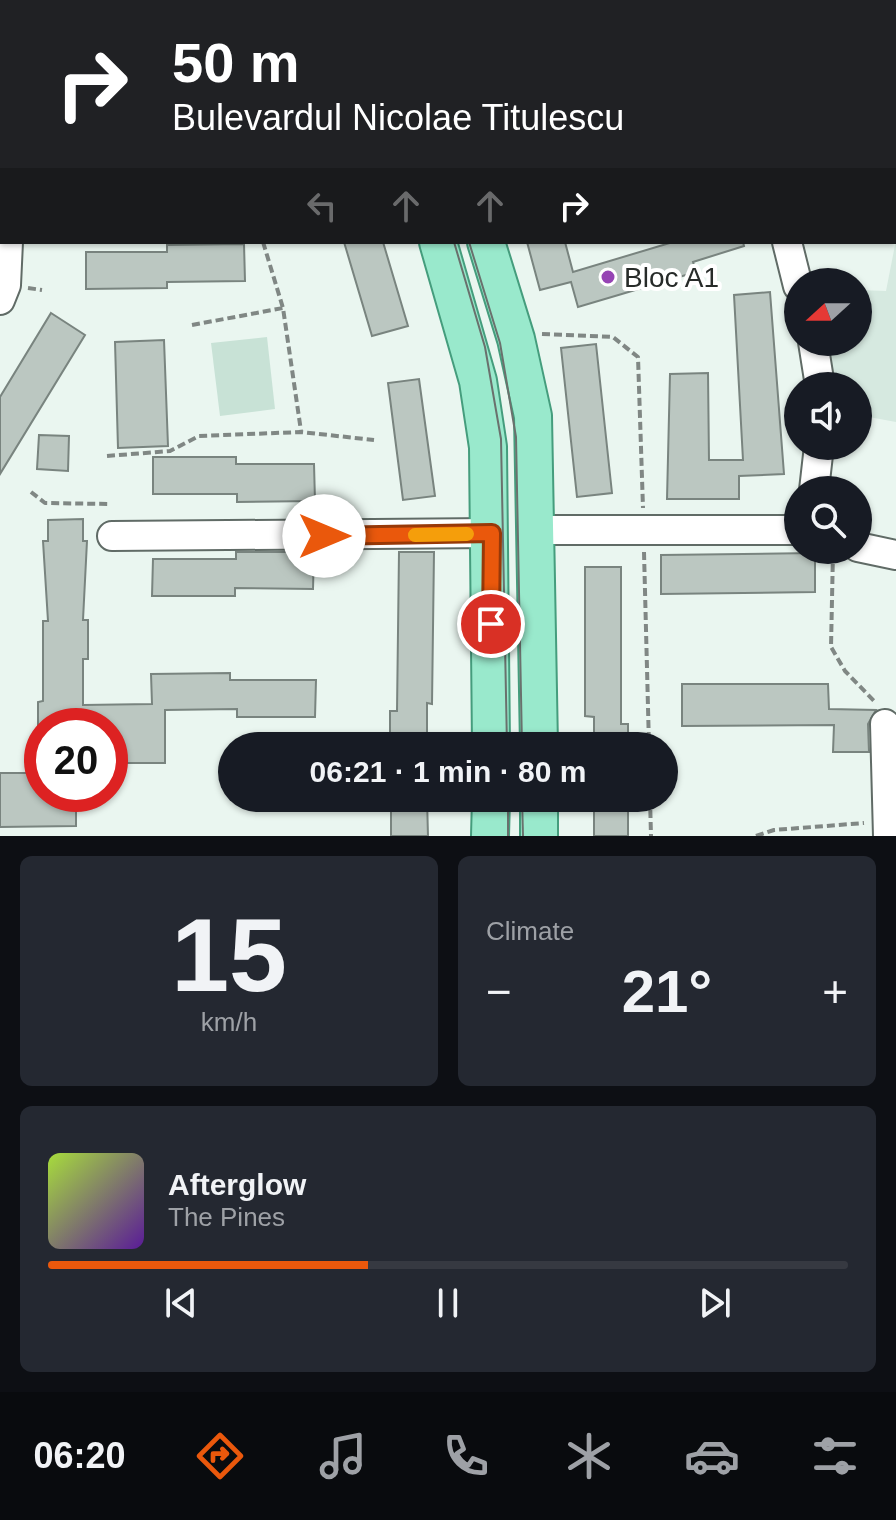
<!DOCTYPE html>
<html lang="en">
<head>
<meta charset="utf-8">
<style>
  :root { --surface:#171b24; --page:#242831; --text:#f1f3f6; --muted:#9ea1a6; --line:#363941; --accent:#ea580c }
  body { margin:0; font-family:Helvetica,sans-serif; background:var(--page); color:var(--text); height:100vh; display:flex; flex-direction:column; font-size:30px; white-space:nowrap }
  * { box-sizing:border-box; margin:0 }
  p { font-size:26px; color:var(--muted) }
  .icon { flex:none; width:44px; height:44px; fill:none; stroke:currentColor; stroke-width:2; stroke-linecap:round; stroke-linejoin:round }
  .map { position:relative; height:836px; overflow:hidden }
  .side { display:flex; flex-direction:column; gap:20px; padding:20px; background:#0d0f14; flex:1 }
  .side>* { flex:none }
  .hud { position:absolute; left:0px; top:0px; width:896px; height:244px; box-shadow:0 2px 6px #0004; background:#202124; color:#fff; overflow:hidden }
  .needle { width:52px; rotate:249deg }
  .tools { position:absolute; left:784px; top:268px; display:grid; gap:16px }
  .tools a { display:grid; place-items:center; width:88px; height:88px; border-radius:50%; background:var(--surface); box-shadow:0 2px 6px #0004; font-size:40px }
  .speed { position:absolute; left:24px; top:708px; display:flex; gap:16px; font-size:40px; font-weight:700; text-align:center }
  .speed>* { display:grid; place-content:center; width:104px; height:104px; border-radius:50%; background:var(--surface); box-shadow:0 2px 6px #0004; line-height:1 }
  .speed .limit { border:12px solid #d22; background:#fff; color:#111 }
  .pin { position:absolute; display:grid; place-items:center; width:68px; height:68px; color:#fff; margin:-34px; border:4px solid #fff; border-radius:50%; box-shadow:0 2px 8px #0007 }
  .me { position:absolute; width:88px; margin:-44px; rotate:90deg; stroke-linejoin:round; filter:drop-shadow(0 0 6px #0008) }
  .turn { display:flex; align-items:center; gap:28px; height:168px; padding:0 40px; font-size:36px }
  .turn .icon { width:104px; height:104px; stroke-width:2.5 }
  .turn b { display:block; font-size:56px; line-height:68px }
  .lanes { display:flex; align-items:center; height:76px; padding:0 40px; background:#0003; justify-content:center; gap:40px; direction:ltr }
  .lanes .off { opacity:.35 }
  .big { font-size:60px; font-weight:700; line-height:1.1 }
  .side .tile { flex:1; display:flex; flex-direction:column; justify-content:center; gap:12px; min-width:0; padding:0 28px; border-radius:12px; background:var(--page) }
  .side .dial { align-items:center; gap:0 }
  .dial b { font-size:104px; line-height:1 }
  .song { display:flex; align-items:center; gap:24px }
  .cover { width:96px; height:96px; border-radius:12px; background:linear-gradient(135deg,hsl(80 70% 55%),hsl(270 70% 35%)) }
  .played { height:8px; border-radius:4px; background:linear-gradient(90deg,var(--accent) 40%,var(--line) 40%) }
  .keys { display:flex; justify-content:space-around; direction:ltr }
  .heat { display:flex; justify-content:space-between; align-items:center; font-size:44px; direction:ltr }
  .side .tiles { flex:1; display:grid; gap:20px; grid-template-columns:1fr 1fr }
  .tile:last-child { grid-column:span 2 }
  .trip { position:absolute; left:218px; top:732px; width:460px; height:80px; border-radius:40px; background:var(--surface); box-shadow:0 2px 6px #0004; font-weight:700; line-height:80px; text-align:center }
  .menu { display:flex; height:128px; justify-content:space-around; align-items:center; background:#090b0e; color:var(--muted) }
  .menu .icon { width:56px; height:56px }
  .menu .active { color:var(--accent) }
  .menu b { font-size:36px; color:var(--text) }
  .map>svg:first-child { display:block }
  .built { fill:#d6e9e0 }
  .green { fill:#c8e2d6 }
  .building { fill:#bbc7c1; stroke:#79847f; stroke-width:2 }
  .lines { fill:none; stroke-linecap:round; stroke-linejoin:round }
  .minor-casing { stroke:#606b66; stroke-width:32 }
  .major-casing { stroke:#459d7d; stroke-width:40 }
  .path { stroke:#808784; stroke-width:4; stroke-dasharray:8 4; stroke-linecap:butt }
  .minor { stroke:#fff; stroke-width:28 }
  .major { stroke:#99e9cc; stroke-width:36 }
  .tram { stroke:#6a716d; stroke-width:2 }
  .route-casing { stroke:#983908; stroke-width:20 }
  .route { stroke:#ea580c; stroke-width:14 }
  .slow { stroke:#f59e0b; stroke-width:14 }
  .poi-dot { fill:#9644b4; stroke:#fff; stroke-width:3 }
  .labels { text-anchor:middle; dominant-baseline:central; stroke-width:8; stroke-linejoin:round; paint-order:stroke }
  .poi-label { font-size:28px; fill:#272b29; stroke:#fff; text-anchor:start }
</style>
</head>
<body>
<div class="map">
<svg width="896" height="836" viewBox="0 0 896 836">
  <rect width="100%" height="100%" fill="#eaf6f0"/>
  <path class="built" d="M896,240v182l-38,-7v-29h-23l-9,-44h32v-52l28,1z"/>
  <g class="green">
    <path d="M737,0h159v146l-2,-144z"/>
    <path d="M267,337l8,72 -55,7 -9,-73z"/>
  </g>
  <g class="building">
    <path d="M344,242h39l25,84 -36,10z"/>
    <path d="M527,242h38l8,30 100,-30h70l1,4 -51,16 3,10 -118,35 -7,-25 -31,8z"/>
    <path d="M244,244l1,37 -78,1v6l-81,1v-37h81v-7z"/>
    <path d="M770,292l14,182 -45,2v23h-72l3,-125 38,-1 1,87h34l-9,-165z"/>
    <path d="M51,313l34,22 -85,139v-77z"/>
    <path d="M164,340l4,106 -50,2 -3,-106z"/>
    <path d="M596,344l16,149 -35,4 -16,-149z"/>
    <path d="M419,379l16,117 -32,4 -15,-117z"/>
    <path d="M39,435l30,1 -1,35 -31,-2z"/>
    <path d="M153,457h83v7h78l1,37 -78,1v-8h-84z"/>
    <path d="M83,519v22h4l-4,79h5v39h-5v46l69,-1 -1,-30 79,-1v7h86l-1,37h-78v-8l-72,1v53h-53v-37h-74v-24l5,-1v-80h5l-5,-80h5v-21z"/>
    <path d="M236,552h78l-1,37 -78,-1v8h-83l1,-37h83z"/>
    <path d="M399,552h35l-2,152 -5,-1v43h-37v-35h7z"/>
    <path d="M815,553v39l-154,2v-39z"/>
    <path d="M585,567h36v157h7v22h-34v-29l-9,-1z"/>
    <path d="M682,684h146l1,25 47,1 -8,14 1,28h-36l1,-27 -152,1z"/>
    <path d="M0,773h42v21h34v32l-76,1z"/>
    <path d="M391,798h36l1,38h-37z"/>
    <rect x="594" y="798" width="34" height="38"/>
  </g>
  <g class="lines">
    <defs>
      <g id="minor">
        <path d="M713,0v2"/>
        <path d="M0,207l2,9"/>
        <path d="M787,242l11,44"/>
        <path d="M0,300l6,-15 2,-43"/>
        <path d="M813,342l7,44"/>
        <path d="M814,490l5,-44"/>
        <path d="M537,530h261"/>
        <path d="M112,536l380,-3"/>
        <path d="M858,547l38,8"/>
        <path d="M885,724l3,112"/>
      </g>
      <g id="major">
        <path d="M365,0l1,2"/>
        <path d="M417,0v2"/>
        <path d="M438,242l40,139 10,66 3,299"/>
        <path d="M486,242l30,97 17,77 6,330"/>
        <path d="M539,798v38"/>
        <path d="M490,836l1,-38"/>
      </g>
    </defs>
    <use href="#minor" class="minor-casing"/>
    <use href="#major" class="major-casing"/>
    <g class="path">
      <path d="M190,0l1,2"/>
      <path d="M200,2v-2"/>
      <path d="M859,2v-2"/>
      <path d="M894,12h2"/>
      <path d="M263,242l20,66 18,123"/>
      <path d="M28,288l14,2"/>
      <path d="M192,325l91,-17"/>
      <path d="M542,334l71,3 25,20 5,151"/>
      <path d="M107,456l63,-5 29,-15 102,-4 73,8"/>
      <path d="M31,492l14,11 65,1"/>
      <path d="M644,552l5,194"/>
      <path d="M833,552l-2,95 14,24 31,32"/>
      <path d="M650,798l1,38"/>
      <path d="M756,836l18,-6 90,-7"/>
    </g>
    <use href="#minor" class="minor"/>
    <use href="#major" class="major"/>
    <g class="tram">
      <path d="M381,0l1,2"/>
      <path d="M397,0l1,2"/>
      <path d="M454,242l31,105 16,92 6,307"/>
      <path d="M469,242l31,101 16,94 6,309"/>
      <path d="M508,798v38"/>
      <path d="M522,798l1,38"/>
    </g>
  </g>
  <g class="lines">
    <defs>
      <path id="route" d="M324,536l168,-3 -1,91"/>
    </defs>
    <use href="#route" class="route-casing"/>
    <use href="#route" class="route"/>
    <path class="slow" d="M415,535l52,-1"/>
  </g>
  <circle class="poi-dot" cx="608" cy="277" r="8"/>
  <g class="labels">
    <g class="poi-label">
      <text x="624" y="277">Bloc A1</text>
    </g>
  </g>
</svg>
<div class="tools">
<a><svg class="needle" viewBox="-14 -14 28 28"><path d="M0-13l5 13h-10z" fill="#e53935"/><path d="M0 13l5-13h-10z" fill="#9ea1a6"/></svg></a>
<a><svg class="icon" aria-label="sound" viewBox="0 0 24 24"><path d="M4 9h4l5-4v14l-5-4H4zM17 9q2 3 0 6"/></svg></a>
<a><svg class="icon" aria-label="search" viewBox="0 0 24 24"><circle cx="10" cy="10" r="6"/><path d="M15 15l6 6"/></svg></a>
</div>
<div class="speed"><div class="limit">20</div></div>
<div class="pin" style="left:491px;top:624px;background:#d93025"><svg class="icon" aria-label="arrive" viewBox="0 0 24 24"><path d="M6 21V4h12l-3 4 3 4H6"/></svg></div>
<svg class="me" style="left:324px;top:536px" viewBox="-20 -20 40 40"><circle r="19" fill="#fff"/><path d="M0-13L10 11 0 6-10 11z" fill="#ea580c"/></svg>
<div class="trip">06:21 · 1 min · 80 m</div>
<div class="hud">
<div class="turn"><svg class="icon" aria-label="right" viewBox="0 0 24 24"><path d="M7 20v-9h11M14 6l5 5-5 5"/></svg><div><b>50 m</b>Bulevardul Nicolae Titulescu</div></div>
<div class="lanes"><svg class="icon off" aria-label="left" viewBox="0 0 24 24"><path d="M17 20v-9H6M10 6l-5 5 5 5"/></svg><svg class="icon off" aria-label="ahead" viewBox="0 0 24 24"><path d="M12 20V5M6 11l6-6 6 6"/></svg><svg class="icon off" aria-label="ahead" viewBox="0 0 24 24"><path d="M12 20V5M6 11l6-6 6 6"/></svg><svg class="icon" aria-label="right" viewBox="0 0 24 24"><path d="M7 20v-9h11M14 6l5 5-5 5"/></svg></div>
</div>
</div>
<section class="side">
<div class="tiles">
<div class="tile dial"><b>15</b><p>km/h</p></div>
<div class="tile"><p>Climate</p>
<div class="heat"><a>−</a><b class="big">21°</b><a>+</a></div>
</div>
<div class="tile">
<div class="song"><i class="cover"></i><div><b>Afterglow</b><p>The Pines</p></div></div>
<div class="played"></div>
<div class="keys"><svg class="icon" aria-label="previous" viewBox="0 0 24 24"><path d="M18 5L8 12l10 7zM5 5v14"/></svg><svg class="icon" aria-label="pause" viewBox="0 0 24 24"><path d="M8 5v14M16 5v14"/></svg><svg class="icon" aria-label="next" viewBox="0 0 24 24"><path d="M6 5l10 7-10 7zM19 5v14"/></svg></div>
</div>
</div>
</section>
<nav class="menu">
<b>06:20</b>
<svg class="icon active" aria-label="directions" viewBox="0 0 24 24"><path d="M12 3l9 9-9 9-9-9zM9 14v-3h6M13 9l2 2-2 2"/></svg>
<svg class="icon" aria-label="music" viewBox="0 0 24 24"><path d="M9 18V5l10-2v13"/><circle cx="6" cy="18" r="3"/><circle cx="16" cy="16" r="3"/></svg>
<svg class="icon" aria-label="phone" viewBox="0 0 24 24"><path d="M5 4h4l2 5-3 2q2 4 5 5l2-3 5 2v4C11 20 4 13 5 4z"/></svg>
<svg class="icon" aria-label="climate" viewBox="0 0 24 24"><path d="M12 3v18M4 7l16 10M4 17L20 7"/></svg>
<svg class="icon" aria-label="car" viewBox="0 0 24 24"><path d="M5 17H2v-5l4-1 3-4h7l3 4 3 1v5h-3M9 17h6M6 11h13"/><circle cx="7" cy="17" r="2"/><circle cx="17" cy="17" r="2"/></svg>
<svg class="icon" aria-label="filters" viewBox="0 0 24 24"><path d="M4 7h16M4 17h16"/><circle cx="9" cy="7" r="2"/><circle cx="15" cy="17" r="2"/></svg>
</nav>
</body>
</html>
